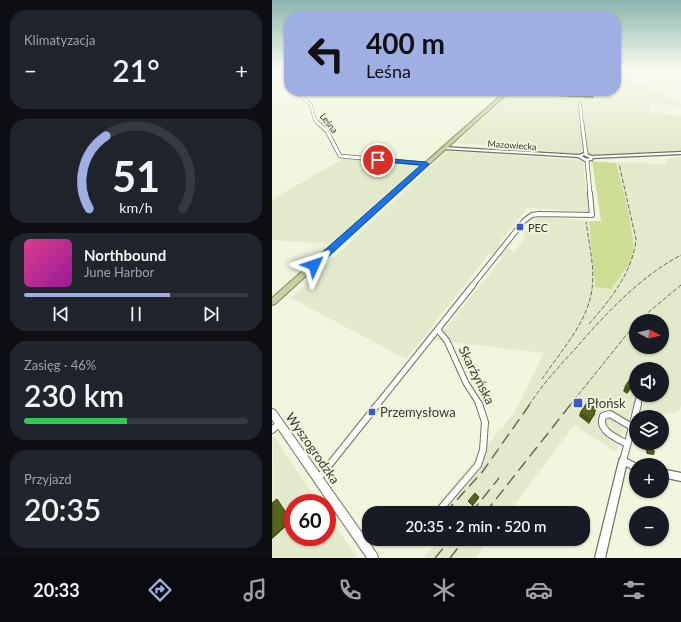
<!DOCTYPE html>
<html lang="pl">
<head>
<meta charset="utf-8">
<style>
  :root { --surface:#171b24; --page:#20242c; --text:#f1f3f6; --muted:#9ea1a6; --line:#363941; --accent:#9faee3 }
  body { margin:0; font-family:Lato,sans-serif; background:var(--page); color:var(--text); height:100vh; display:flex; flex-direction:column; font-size:15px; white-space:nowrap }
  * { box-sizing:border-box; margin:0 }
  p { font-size:13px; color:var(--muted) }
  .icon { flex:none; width:22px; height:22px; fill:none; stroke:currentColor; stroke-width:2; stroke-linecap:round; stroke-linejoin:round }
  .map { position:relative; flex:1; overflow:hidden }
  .drawer { display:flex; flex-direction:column; gap:10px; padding:10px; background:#0d0f14; width:272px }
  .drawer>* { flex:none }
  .hud { position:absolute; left:12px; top:12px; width:337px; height:84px; border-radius:16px; box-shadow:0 1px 3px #0004; background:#9faee3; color:#111; overflow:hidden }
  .needle { width:26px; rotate:97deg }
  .buttons { position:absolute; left:357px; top:314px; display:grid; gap:8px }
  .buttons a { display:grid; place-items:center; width:40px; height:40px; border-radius:50%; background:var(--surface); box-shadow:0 1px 3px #0004; font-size:20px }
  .speed { position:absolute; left:12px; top:494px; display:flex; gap:8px; font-size:20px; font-weight:700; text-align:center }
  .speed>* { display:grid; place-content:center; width:52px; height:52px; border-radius:50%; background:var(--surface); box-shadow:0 1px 3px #0004; line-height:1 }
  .speed .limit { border:6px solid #d22; background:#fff; color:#111 }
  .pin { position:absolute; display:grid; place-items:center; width:34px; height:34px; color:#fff; margin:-17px; border:2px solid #fff; border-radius:50%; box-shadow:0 1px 4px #0007 }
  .me { position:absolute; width:44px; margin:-22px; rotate:48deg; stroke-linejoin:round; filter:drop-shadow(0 0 3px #0008) }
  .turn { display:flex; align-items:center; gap:14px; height:84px; padding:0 16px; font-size:18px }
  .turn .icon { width:52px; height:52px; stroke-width:2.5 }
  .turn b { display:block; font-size:28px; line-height:34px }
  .big { font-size:30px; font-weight:600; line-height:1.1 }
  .drawer .tile { flex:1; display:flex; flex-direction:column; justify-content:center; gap:6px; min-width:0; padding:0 14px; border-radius:16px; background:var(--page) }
  .drawer .dial { align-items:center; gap:0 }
  .dial svg { height:104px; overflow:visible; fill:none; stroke:var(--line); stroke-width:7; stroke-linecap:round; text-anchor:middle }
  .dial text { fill:var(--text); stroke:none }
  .song { display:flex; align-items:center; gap:12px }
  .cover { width:48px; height:48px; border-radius:6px; background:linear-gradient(135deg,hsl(330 70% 55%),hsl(300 70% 35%)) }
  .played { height:4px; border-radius:2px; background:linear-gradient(90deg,var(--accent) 65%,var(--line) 65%) }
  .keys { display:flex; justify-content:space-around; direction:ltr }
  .heat { display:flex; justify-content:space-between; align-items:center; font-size:22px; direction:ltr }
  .charge { height:6px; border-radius:3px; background:linear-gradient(90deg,#34c759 46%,var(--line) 0) }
  .trip { position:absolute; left:90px; top:506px; width:228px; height:40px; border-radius:16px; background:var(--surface); box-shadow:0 1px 3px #0004; font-weight:600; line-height:40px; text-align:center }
  .tab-bar { display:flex; height:64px; justify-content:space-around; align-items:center; background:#090b0e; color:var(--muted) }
  .tab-bar .icon { width:28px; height:28px }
  .tab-bar .active { color:var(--accent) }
  .tab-bar b { font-size:18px; color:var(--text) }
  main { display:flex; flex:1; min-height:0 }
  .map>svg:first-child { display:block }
  .built { fill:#e3eacb; fill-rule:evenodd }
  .green { fill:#cedd94 }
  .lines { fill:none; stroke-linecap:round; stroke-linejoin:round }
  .minor-far4-casing { stroke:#707560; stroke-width:3.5 }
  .minor-far3-casing { stroke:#707560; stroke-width:4.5 }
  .minor-far2-casing { stroke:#707560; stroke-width:6 }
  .minor-far1-casing { stroke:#707560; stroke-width:7 }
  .minor-casing { stroke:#707560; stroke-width:8 }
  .tertiary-casing { stroke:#707560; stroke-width:2.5 }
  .secondary-casing { stroke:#707560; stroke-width:2 }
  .primary-casing { stroke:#7e8755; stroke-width:2 }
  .minor-far4 { stroke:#fff; stroke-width:2.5 }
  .minor-far3 { stroke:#fff; stroke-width:3 }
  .minor-far2 { stroke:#fff; stroke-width:4 }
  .minor-far1 { stroke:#fff; stroke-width:5 }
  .minor { stroke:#fff; stroke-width:6 }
  .tertiary { fill:#fff; fill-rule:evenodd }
  .secondary { fill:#fff; fill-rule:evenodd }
  .primary { fill:#c8d0a4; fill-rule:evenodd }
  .rail-far1 { stroke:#676a5d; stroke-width:1; stroke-dasharray:4.5 2; stroke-linecap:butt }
  .rail { stroke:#676a5d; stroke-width:1.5; stroke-dasharray:12 6; stroke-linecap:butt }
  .wall { fill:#4c5619 }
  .shaded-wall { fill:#3e4614 }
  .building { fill:#58641d; stroke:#3e4614 }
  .route { fill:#1a73e8; stroke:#114b97 }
  .poi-dot { fill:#3a59cb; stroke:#f0f6dd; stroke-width:1.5 }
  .labels { text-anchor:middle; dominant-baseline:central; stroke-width:4; stroke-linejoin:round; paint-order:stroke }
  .far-street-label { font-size:9px; fill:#383a31; stroke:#f0f6dd }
  .poi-label { font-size:11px; fill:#383a31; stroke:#f0f6dd; text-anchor:start }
  .near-street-label { font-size:13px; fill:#383a31; stroke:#f0f6dd }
  .near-poi-label { font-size:13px; fill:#383a31; stroke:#f0f6dd; text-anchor:start }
</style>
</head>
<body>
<main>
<section class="drawer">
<div class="tile"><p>Klimatyzacja</p>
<div class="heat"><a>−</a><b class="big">21°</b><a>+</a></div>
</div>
<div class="tile dial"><svg viewBox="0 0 100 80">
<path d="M14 69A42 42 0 1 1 86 69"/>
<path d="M14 69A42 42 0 0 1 27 13" stroke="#9faee3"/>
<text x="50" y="56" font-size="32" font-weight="700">51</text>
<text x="50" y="72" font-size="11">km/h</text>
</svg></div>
<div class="tile">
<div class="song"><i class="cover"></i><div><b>Northbound</b><p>June Harbor</p></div></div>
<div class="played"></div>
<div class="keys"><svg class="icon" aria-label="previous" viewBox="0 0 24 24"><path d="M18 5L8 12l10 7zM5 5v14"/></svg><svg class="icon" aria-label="pause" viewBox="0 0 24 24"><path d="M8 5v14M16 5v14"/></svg><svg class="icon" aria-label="next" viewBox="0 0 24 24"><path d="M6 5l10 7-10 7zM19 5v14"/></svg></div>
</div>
<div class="tile"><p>Zasięg · 46%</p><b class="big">230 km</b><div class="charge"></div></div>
<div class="tile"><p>Przyjazd</p><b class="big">20:35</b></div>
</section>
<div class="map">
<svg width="409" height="558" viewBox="0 0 409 558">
  <rect width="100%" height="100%" fill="#f0f6dd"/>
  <g class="built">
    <path d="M344,72l14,2 1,5 3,3 26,10 21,12v2l-33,-3 4,10 29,2v37l-88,5 -78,-11 -58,-3 54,-52h105z"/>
    <path d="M175,151l136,9 6,52 -61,-4 -29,35 15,9 12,-16 -3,-2 12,-15 10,-2 44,4 6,66 39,-37 -18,-87 10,-1 41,3 -2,-6 16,-2v249l-2,5 -25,6 -24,-5 -14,40 -42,-27 -66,88h-78l85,-101 29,-59 -108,-13 67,-83 -14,-3 -83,105 -115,-61zM364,321h26v26h-26zM364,369h26v26h-26z"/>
    <path d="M71,159l79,6 -92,79 -58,-4v-39l11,-8z"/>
    <path d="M1,435l46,68h-26v34h34v-22l31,43h-86z"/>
    <path d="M167,539h50l-14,19h-51z"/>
  </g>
  <path class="green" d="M320,161l24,2c5,21 22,77 16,95 -4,10 -14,21 -21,31l-16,-2 -6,-66h12z"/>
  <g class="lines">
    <defs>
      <g id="minor-far4">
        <path d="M7,69l10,16"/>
        <path d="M0,73l8,-2"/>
        <path d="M24,91l15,14 4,15 4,4"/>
        <path d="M308,104l2,20"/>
      </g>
      <g id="minor-far3">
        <path d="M46,123l9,8 13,25 86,8"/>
        <path d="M310,123l4,31"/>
        <path d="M315,160l3,34"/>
      </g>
      <path id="minor-far2" d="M200,286l52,-65 8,-6 7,-1 53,1 -2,-22"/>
      <g id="minor-far1">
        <path d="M166,330l9,11 19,42 14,22"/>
        <path d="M105,405l96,-120"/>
        <path d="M365,405l3,-10"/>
      </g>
      <g id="minor">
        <path d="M0,430l7,-6"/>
        <path d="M355,444c-10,-6 -30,-13 -24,-28l7,-2 22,13"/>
        <path d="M351,461l15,-57"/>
        <path d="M46,479l60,-75"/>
        <path d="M165,513l41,-48 5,-15 2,-28 -6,-18"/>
        <path d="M87,538l10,-6"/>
      </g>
      <g id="tertiary">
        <path d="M171,147l136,8 5,-2 8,3 89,-4v2l-88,4 -1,2 -7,1 -7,-4 -134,-8h-1zM312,155l6,3 -4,1 -4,-3z"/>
        <path d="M351,457l16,8h-3v6l-10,-5 -21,92h-10l24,-97 1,-3z"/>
        <path d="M390,469l19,4v8l-19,-4z"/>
      </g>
      <path id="secondary" d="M0,409l3,1 102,144 1,4h-11l-95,-138z"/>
      <path id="primary" d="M234,91h4l-235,213 -3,1v-7z"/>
    </defs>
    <use href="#minor-far4" class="minor-far4-casing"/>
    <use href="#minor-far3" class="minor-far3-casing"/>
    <use href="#minor-far2" class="minor-far2-casing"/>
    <use href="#minor-far1" class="minor-far1-casing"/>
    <use href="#minor" class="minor-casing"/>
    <use href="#tertiary" class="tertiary-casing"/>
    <use href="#secondary" class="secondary-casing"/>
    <use href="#primary" class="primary-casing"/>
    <use href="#minor-far4" class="minor-far4"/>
    <use href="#minor-far3" class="minor-far3"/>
    <use href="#minor-far2" class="minor-far2"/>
    <use href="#minor-far1" class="minor-far1"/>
    <use href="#minor" class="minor"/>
    <use href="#tertiary" class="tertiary"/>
    <use href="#secondary" class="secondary"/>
    <use href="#primary" class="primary"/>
    <g class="rail-far1">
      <path d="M366,321l43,-36"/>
      <path d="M317,324c21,-24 44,-52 47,-85l-17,-75"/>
      <path d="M270,379c18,-27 46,-57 50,-90 3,-22 -3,-45 -6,-67"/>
      <path d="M257,405c14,-21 30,-39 47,-57 30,-35 64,-71 105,-93"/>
      <path d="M298,405l66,-82"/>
    </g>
    <g class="rail">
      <path d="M173,513l38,-42 47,-67"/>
      <path d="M199,513l28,-35"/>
      <path d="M213,513l86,-109"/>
      <path d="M163,558l16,-19"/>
      <path d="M178,558l15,-19"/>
    </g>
  </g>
  <g class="wall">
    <path d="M282,91h39l1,4 -1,3 -39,-2z"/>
    <path d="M353,386h8l-6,8 -4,-3z"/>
    <path d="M321,400l8,1 -7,13h1l-2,3 -4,7 -10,-8 1,-3z"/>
    <path d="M375,449l7,5 -1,1 -6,-1 -1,-4z"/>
  </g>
  <g class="shaded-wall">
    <path d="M207,497v1l-7,9v-2z"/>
    <path d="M5,499l15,22 -20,18v-1z"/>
  </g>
  <g class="building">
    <path d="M282,91h39l1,4 -40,-2z"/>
    <path d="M359,378l4,3 -6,8 -4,-3z"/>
    <path d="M324,397l5,4 -7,12 1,1 -5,6 -10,-7 10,-15 3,2z"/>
    <path d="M375,449l7,1v4l-7,-1z"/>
    <path d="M203,493l4,4 -7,8 -4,-4z"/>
    <path d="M5,499l14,21 -19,18v-35z"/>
  </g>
  <linearGradient id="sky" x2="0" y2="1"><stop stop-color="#8cb3ae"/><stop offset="0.47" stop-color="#f8fbf0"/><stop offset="1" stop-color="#f8fbf0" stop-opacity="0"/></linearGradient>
  <rect width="409" height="147" fill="url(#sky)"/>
  <path class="route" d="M106,158l48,4 3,2 -112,103h-7l-1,-2 1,-2 111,-98 -45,-4 -1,-1z"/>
  <g class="poi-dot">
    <rect x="244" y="223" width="8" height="8" rx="2"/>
    <rect x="301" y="398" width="10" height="10" rx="2"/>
    <rect x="96" y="408" width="8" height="8" rx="2"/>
  </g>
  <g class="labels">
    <g class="far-street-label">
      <text transform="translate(57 123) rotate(51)">Leśna</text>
      <text transform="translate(240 145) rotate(4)">Mazowiecka</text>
    </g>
    <g class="poi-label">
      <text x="256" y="227">PEC</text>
    </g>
    <g class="near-street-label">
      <text transform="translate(205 375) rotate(63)">Skarżyńska</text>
      <text transform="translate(41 448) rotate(55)">Wyszogrodzka</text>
    </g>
    <g class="near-poi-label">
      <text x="315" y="403">Płońsk</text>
      <text x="108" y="412">Przemysłowa</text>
    </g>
  </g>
</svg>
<div class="buttons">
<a><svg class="needle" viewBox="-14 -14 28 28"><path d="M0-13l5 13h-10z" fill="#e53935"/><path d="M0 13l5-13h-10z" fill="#9ea1a6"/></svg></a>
<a><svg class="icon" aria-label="sound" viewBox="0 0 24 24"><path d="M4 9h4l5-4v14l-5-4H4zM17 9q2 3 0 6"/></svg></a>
<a><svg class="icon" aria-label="layers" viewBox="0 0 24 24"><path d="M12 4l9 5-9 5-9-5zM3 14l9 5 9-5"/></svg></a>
<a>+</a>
<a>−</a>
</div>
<div class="speed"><div class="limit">60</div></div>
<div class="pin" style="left:106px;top:160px;background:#d93025"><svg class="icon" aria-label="arrive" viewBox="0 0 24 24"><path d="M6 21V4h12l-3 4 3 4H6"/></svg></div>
<svg class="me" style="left:42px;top:265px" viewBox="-20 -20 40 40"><path d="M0-17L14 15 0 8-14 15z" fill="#1a73e8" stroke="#fff" stroke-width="4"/></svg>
<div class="trip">20:35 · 2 min · 520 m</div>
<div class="hud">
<div class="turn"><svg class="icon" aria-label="left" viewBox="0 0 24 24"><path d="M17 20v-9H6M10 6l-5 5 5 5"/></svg><div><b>400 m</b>Leśna</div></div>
</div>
</div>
</main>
<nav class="tab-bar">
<b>20:33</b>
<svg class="icon active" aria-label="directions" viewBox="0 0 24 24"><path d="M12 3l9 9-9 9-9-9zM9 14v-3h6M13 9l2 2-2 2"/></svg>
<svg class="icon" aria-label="music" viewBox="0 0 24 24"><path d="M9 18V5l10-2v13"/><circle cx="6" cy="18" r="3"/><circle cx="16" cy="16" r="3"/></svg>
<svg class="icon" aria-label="phone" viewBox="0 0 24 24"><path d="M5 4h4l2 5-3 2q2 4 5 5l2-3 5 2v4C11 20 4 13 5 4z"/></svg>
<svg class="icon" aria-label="climate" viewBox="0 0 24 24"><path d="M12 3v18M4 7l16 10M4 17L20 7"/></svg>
<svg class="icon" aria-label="car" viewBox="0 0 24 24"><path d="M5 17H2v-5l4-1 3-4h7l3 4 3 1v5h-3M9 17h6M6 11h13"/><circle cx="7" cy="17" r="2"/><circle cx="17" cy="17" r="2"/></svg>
<svg class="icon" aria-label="filters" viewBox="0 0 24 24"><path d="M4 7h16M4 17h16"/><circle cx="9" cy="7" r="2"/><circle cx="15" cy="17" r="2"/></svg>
</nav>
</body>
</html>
